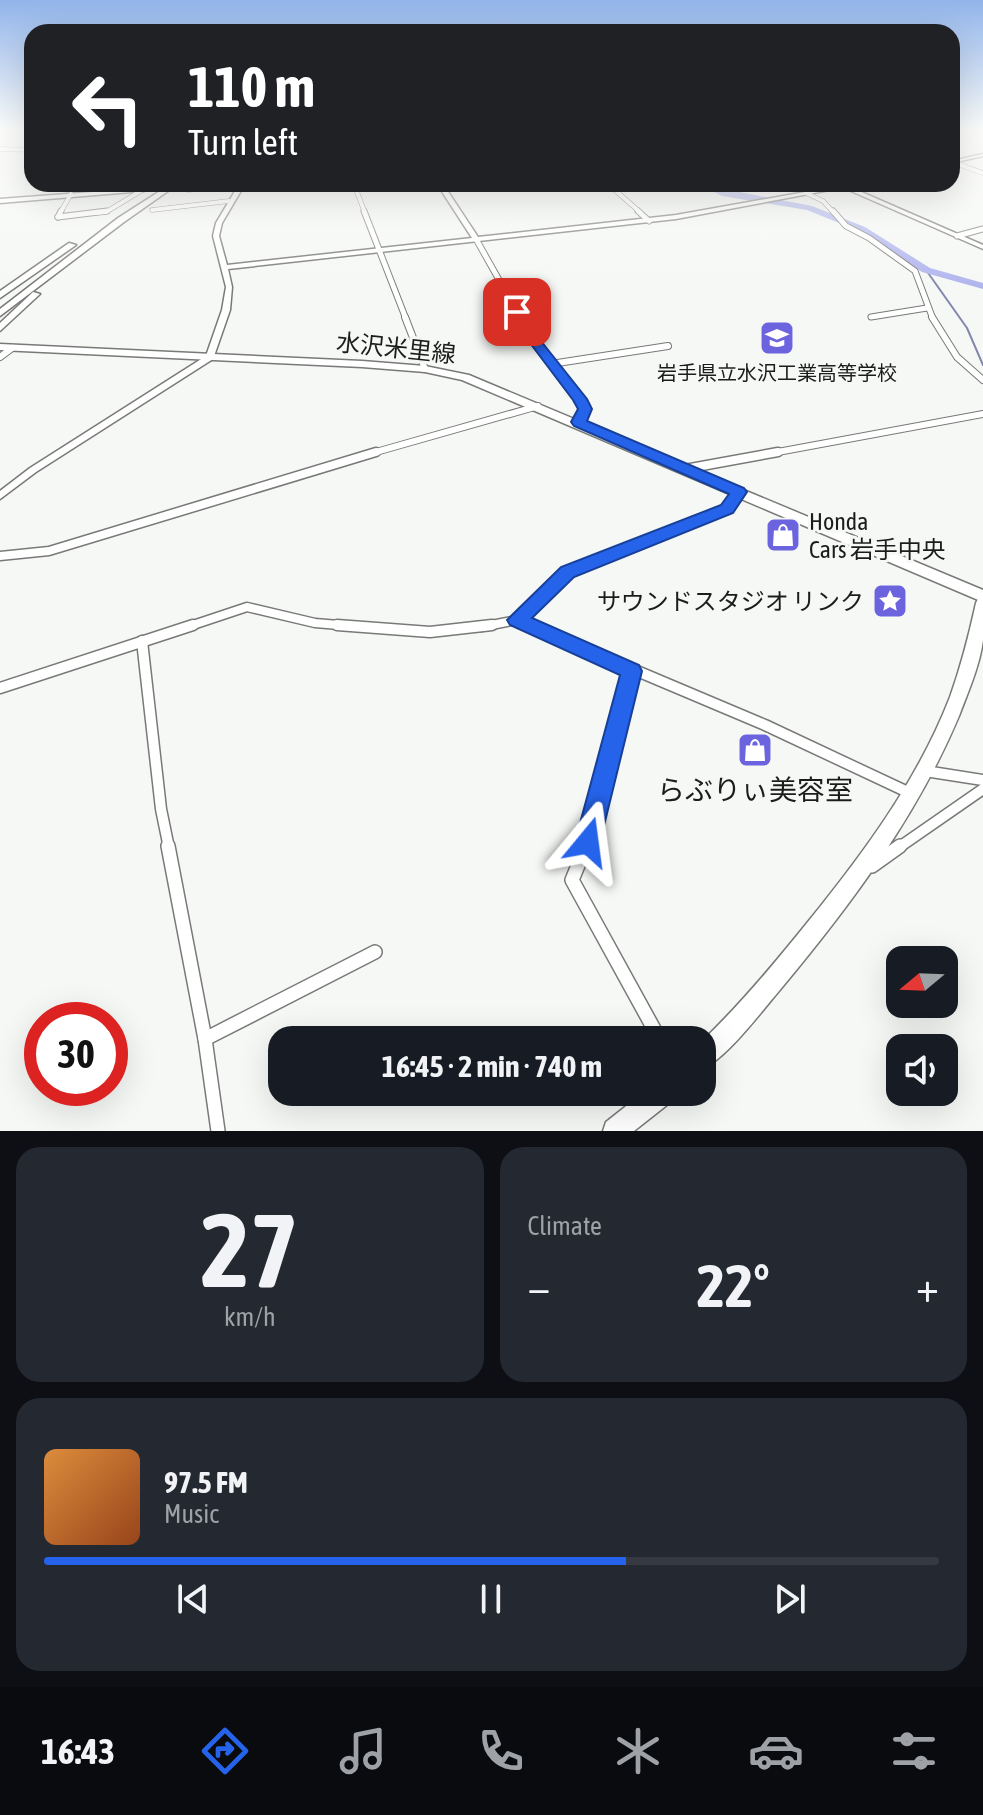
<!DOCTYPE html>
<html lang="en">
<head>
<meta charset="utf-8">
<style>
  :root { --surface:#171b24; --page:#242831; --text:#f1f3f6; --muted:#9ea1a6; --line:#363941; --accent:#2563eb }
  body { margin:0; font-family:"Asap Condensed","Noto Sans JP",sans-serif; background:var(--page); color:var(--text); height:100vh; display:flex; flex-direction:column; font-size:30px; white-space:nowrap }
  * { box-sizing:border-box; margin:0 }
  p { font-size:26px; color:var(--muted) }
  .icon { flex:none; width:44px; height:44px; fill:none; stroke:currentColor; stroke-width:2; stroke-linecap:round; stroke-linejoin:round }
  .map { position:relative; height:1131px; overflow:hidden }
  .sheet { display:flex; flex-direction:column; gap:16px; padding:16px; background:#0d0f14; flex:1 }
  .sheet>* { flex:none }
  .guide { position:absolute; left:24px; top:24px; width:936px; height:168px; border-radius:24px; box-shadow:0 8px 32px #0002; background:#202124; color:#fff; overflow:hidden }
  .needle { width:52px; rotate:251deg }
  .buttons { position:absolute; left:886px; top:946px; display:grid; gap:16px }
  .buttons a { display:grid; place-items:center; width:72px; height:72px; border-radius:16px; background:var(--surface); box-shadow:0 8px 32px #0002; font-size:40px }
  .speed { position:absolute; left:24px; top:1002px; display:flex; gap:16px; font-size:40px; font-weight:700; text-align:center }
  .speed>* { display:grid; place-content:center; width:104px; height:104px; border-radius:50%; background:var(--surface); box-shadow:0 8px 32px #0002; line-height:1 }
  .speed .limit { border:12px solid #d22; background:#fff; color:#111 }
  .pin { position:absolute; display:grid; place-items:center; width:68px; height:68px; color:#fff; margin:-34px; border-radius:16px; box-shadow:0 4px 12px #0006 }
  .me { position:absolute; width:88px; margin:-44px; rotate:16deg; stroke-linejoin:round; filter:drop-shadow(0 0 6px #0008) }
  .turn { display:flex; align-items:center; gap:28px; height:168px; padding:0 32px; font-size:36px }
  .turn .icon { width:104px; height:104px; stroke-width:2.5 }
  .turn b { display:block; font-size:56px; line-height:68px }
  .big { font-size:60px; font-weight:700; line-height:1.1 }
  .sheet .widget { flex:1; display:flex; flex-direction:column; justify-content:center; gap:12px; min-width:0; padding:0 28px; border-radius:24px; background:var(--page) }
  .sheet .dial { align-items:center; gap:0 }
  .dial b { font-size:104px; line-height:1 }
  .song { display:flex; align-items:center; gap:24px }
  .cover { width:96px; height:96px; border-radius:12px; background:linear-gradient(135deg,hsl(30 70% 55%),hsl(20 70% 35%)) }
  .played { height:8px; border-radius:4px; background:linear-gradient(90deg,var(--accent) 65%,var(--line) 65%) }
  .keys { display:flex; justify-content:space-around; direction:ltr }
  .heat { display:flex; justify-content:space-between; align-items:center; font-size:44px; direction:ltr }
  .sheet .tiles { flex:1; display:grid; gap:16px; grid-template-columns:1fr 1fr }
  .widget:last-child { grid-column:span 2 }
  .trip { position:absolute; left:268px; top:1026px; width:448px; height:80px; border-radius:24px; background:var(--surface); box-shadow:0 8px 32px #0002; font-weight:700; line-height:80px; text-align:center }
  .tabs { display:flex; height:128px; justify-content:space-around; align-items:center; background:#090b0e; color:var(--muted) }
  .tabs .icon { width:56px; height:56px }
  .tabs .active { color:var(--accent) }
  .tabs b { font-size:36px; color:var(--text) }
  .map>svg:first-child { display:block }
  .lines { fill:none; stroke-linecap:round; stroke-linejoin:round }
  .stream { stroke:#8386ae; stroke-width:2 }
  .river { fill:#b0b4ed; fill-rule:evenodd }
  .tertiary-tunnel { stroke:#d5d7d4; stroke-width:5; stroke-dasharray:5 3; stroke-linecap:butt }
  .minor-far5-casing { stroke:#787a77; stroke-width:5 }
  .minor-far4-casing { stroke:#787a77; stroke-width:7 }
  .minor-far3-casing { stroke:#787a77; stroke-width:8 }
  .minor-far2-casing { stroke:#787a77; stroke-width:11 }
  .minor-far1-casing { stroke:#787a77; stroke-width:13 }
  .minor-casing { stroke:#787a77; stroke-width:16 }
  .tertiary-casing { stroke:#787a77; stroke-width:3 }
  .secondary-casing { stroke:#787a77; stroke-width:3 }
  .primary-casing { stroke:#787a77; stroke-width:3 }
  .trunk-casing { stroke:#787a77; stroke-width:3 }
  .minor-far5 { stroke:#fff; stroke-width:4 }
  .minor-far4 { stroke:#fff; stroke-width:5 }
  .minor-far3 { stroke:#fff; stroke-width:6 }
  .minor-far2 { stroke:#fff; stroke-width:8 }
  .minor-far1 { stroke:#fff; stroke-width:10 }
  .minor { stroke:#fff; stroke-width:13 }
  .tertiary { fill:#fff; fill-rule:evenodd }
  .secondary { fill:#fff; fill-rule:evenodd }
  .primary { fill:#fff; fill-rule:evenodd }
  .trunk { fill:#fff; fill-rule:evenodd }
  .route { fill:#2563eb; stroke:#184099; stroke-width:2 }
  .labels { text-anchor:middle; dominant-baseline:central; stroke-width:6; stroke-linejoin:round; paint-order:stroke }
  .far-poi-label { font-size:20px; fill:#1b1c1b; stroke:#f6f8f5 }
  .street-label { font-size:24px; fill:#1b1c1b; stroke:#f6f8f5 }
  .poi-label { font-size:24px; fill:#1b1c1b; stroke:#f6f8f5; text-anchor:start }
  .near-poi-label { font-size:28px; fill:#1b1c1b; stroke:#f6f8f5 }
</style>
</head>
<body>
<div class="map">
<svg width="983" height="1131" viewBox="0 0 983 1131">
  <rect width="100%" height="100%" fill="#f6f8f5"/>
  <g class="lines">
    <path class="stream" d="M926,270l41,58 16,37"/>
    <path class="river" d="M699,184l113,22 53,21 65,41 53,15v6l-61,-17 -63,-41 -52,-21 -85,-14z"/>
    <path class="tertiary-tunnel" d="M144,189h44"/>
    <defs>
      <g id="minor-far5">
        <path d="M0,149l32,1"/>
        <path d="M952,162l31,11"/>
        <path d="M354,184l11,29"/>
        <path d="M608,184l33,29"/>
        <path d="M806,193l17,8 11,12"/>
        <path d="M152,210l77,-9"/>
        <path d="M60,213l11,-19"/>
        <path d="M93,213l13,-1 38,-23"/>
      </g>
      <g id="minor-far4">
        <path d="M364,211l42,108"/>
        <path d="M638,211l11,10"/>
        <path d="M833,211l13,15 23,12 46,33 18,48"/>
        <path d="M58,217l49,-6"/>
        <path d="M58,217l3,-6"/>
        <path d="M957,236l26,-7"/>
        <path d="M476,239l45,80"/>
        <path d="M871,317l56,-9"/>
      </g>
      <g id="minor-far3">
        <path d="M405,317l20,52"/>
        <path d="M520,317l11,20 49,62 5,10 -6,13"/>
        <path d="M932,317l25,40 26,23"/>
        <path d="M0,357l12,-9"/>
        <path d="M551,364l117,-18"/>
        <path d="M369,454l169,-48"/>
        <path d="M767,454l216,-40"/>
      </g>
      <g id="minor-far2">
        <path d="M685,469l93,-17"/>
        <path d="M0,556l49,-5 327,-99"/>
        <path d="M517,620l15,7"/>
        <path d="M187,627l60,-20 68,16 48,4"/>
        <path d="M481,627l36,-7 50,-48 160,-63 12,-17"/>
      </g>
      <g id="minor-far1">
        <path d="M337,625l93,7 62,-7"/>
        <path d="M528,625l237,100 147,69"/>
        <path d="M142,641l19,168 8,39"/>
        <path d="M0,688l193,-63"/>
        <path d="M925,771l58,9"/>
        <path d="M585,848l47,-177"/>
        <path d="M898,848l85,-59"/>
      </g>
      <g id="minor">
        <path d="M168,846l37,193 13,92"/>
        <path d="M586,846l-14,34 88,160"/>
        <path d="M872,866l28,-20"/>
        <path d="M205,1039l170,-87"/>
      </g>
      <g id="tertiary">
        <path d="M983,154v2l-31,7v-2z"/>
        <path d="M224,184h21l-23,39 -3,13 8,29 245,-27 -35,-54h6l35,53 198,-22 174,-31h12l-186,35 -448,50 4,18 -2,23 -17,49 -177,113 -36,27v-8l30,-23 176,-112 16,-46 4,-23 -13,-51 3,-13 22,-37 -50,5 -3,-2z"/>
        <path d="M146,188l-2,3 -144,12v-4z"/>
      </g>
      <path id="secondary" d="M835,184h8l140,61v4z"/>
      <path id="primary" d="M0,344l362,17 63,5 44,9 514,215v12l-521,-222 -37,-8 -63,-5 -362,-17z"/>
      <g id="trunk">
        <path d="M171,184h7l-54,38 -124,94v-7l118,-91z"/>
        <path d="M69,243l7,2 -76,53v-7z"/>
        <path d="M33,292l7,2 -40,37v-8z"/>
        <path d="M983,597c0,14 0,29 0,43 -3,25 -15,52 -24,76 -43,102 -109,190 -180,275 -18,21 -53,68 -77,78v-28c38,-36 72,-77 105,-118 56,-69 111,-143 143,-226 11,-31 19,-62 26,-94l2,-4z"/>
        <path d="M644,1092h31l-3,9 -38,30h-31l3,-9z"/>
      </g>
    </defs>
    <use href="#minor-far5" class="minor-far5-casing"/>
    <use href="#minor-far4" class="minor-far4-casing"/>
    <use href="#minor-far3" class="minor-far3-casing"/>
    <use href="#minor-far2" class="minor-far2-casing"/>
    <use href="#minor-far1" class="minor-far1-casing"/>
    <use href="#minor" class="minor-casing"/>
    <use href="#tertiary" class="tertiary-casing"/>
    <use href="#secondary" class="secondary-casing"/>
    <use href="#primary" class="primary-casing"/>
    <use href="#trunk" class="trunk-casing"/>
    <use href="#minor-far5" class="minor-far5"/>
    <use href="#minor-far4" class="minor-far4"/>
    <use href="#minor-far3" class="minor-far3"/>
    <use href="#minor-far2" class="minor-far2"/>
    <use href="#minor-far1" class="minor-far1"/>
    <use href="#minor" class="minor"/>
    <use href="#tertiary" class="tertiary"/>
    <use href="#secondary" class="secondary"/>
    <use href="#primary" class="primary"/>
    <use href="#trunk" class="trunk"/>
  </g>
  <linearGradient id="sky" x2="0" y2="1"><stop stop-color="#91b4ea"/><stop offset="0.45" stop-color="#fbfcfa"/><stop offset="1" stop-color="#fbfcfa" stop-opacity="0"/></linearGradient>
  <rect width="983" height="288" fill="url(#sky)"/>
  <path class="route" d="M513,310h9l15,26 50,63 5,10 -5,12 157,67 3,4 -14,21 -159,64 -42,41 107,47 3,6 -42,171 -4,8 -8,4 -9,-4 -4,-8 45,-167 -110,-50 -3,-5 54,-53 160,-62 8,-11 -155,-68 -3,-4 7,-13 -5,-9 -46,-61 -16,-27z"/>
  <defs>
    <symbol id="school-square" viewBox="-11 -11 22 22"><rect x="-9" y="-9" width="18" height="18" rx="4" fill="#6b64de" stroke="#f6f8f5"/><path d="M0-5L7-2L0 1L-7-2ZM-4 1L0 2.5L4 1V4Q0 6-4 4Z" fill="#fff"/></symbol>
    <symbol id="shop-square" viewBox="-11 -11 22 22"><rect x="-9" y="-9" width="18" height="18" rx="4" fill="#6b64de" stroke="#f6f8f5"/><path d="M-5-2.5h2.3a2.7 3.5 0 0 1 5.4 0H5L5.5 6h-11ZM-1.5-2.5h3a1.5 2.3 0 0 0-3 0Z" fill="#fff"/></symbol>
    <symbol id="sight-square" viewBox="-11 -11 22 22"><rect x="-9" y="-9" width="18" height="18" rx="4" fill="#6b64de" stroke="#f6f8f5"/><path d="M0-6L1.8-2.2L6-1.7L2.9 1.2L3.7 5.4L0 3.3L-3.7 5.4L-2.9 1.2L-6-1.7L-1.8-2.2Z" fill="#fff"/></symbol>
  </defs>
  <g fill-rule="evenodd">
    <use href="#school-square" x="757" y="318" width="40" height="40"/>
    <use href="#shop-square" x="763" y="515" width="40" height="40"/>
    <use href="#sight-square" x="870" y="581" width="40" height="40"/>
    <use href="#shop-square" x="735" y="730" width="40" height="40"/>
  </g>
  <g class="labels">
    <g class="far-poi-label">
      <text x="777" y="372">岩手県立水沢工業高等学校</text>
    </g>
    <g class="street-label">
      <text transform="translate(396 348) rotate(6)">水沢米里線</text>
    </g>
    <g class="poi-label">
      <text x="809" y="521">Honda<tspan x="809" dy="28">Cars 岩手中央</tspan></text>
      <text x="864" y="601" text-anchor="end">サウンドスタジオ リンク</text>
    </g>
    <g class="near-poi-label">
      <text x="755" y="790">らぶりぃ美容室</text>
    </g>
  </g>
</svg>
<div class="buttons">
<a><svg class="needle" viewBox="-14 -14 28 28"><path d="M0-13l5 13h-10z" fill="#e53935"/><path d="M0 13l5-13h-10z" fill="#9ea1a6"/></svg></a>
<a><svg class="icon" aria-label="sound" viewBox="0 0 24 24"><path d="M4 9h4l5-4v14l-5-4H4zM17 9q2 3 0 6"/></svg></a>
</div>
<div class="speed"><div class="limit">30</div></div>
<div class="pin" style="left:517px;top:312px;background:#d93025"><svg class="icon" aria-label="arrive" viewBox="0 0 24 24"><path d="M6 21V4h12l-3 4 3 4H6"/></svg></div>
<svg class="me" style="left:588px;top:842px" viewBox="-20 -20 40 40"><path d="M0-17L14 15 0 8-14 15z" fill="#2563eb" stroke="#fff" stroke-width="4"/></svg>
<div class="trip">16:45 · 2 min · 740 m</div>
<div class="guide">
<div class="turn"><svg class="icon" aria-label="left" viewBox="0 0 24 24"><path d="M17 20v-9H6M10 6l-5 5 5 5"/></svg><div><b>110 m</b>Turn left</div></div>
</div>
</div>
<section class="sheet">
<div class="tiles">
<div class="widget dial"><b>27</b><p>km/h</p></div>
<div class="widget"><p>Climate</p>
<div class="heat"><a>−</a><b class="big">22°</b><a>+</a></div>
</div>
<div class="widget">
<div class="song"><i class="cover"></i><div><b>97.5 FM</b><p>Music</p></div></div>
<div class="played"></div>
<div class="keys"><svg class="icon" aria-label="previous" viewBox="0 0 24 24"><path d="M18 5L8 12l10 7zM5 5v14"/></svg><svg class="icon" aria-label="pause" viewBox="0 0 24 24"><path d="M8 5v14M16 5v14"/></svg><svg class="icon" aria-label="next" viewBox="0 0 24 24"><path d="M6 5l10 7-10 7zM19 5v14"/></svg></div>
</div>
</div>
</section>
<nav class="tabs">
<b>16:43</b>
<svg class="icon active" aria-label="directions" viewBox="0 0 24 24"><path d="M12 3l9 9-9 9-9-9zM9 14v-3h6M13 9l2 2-2 2"/></svg>
<svg class="icon" aria-label="music" viewBox="0 0 24 24"><path d="M9 18V5l10-2v13"/><circle cx="6" cy="18" r="3"/><circle cx="16" cy="16" r="3"/></svg>
<svg class="icon" aria-label="phone" viewBox="0 0 24 24"><path d="M5 4h4l2 5-3 2q2 4 5 5l2-3 5 2v4C11 20 4 13 5 4z"/></svg>
<svg class="icon" aria-label="climate" viewBox="0 0 24 24"><path d="M12 3v18M4 7l16 10M4 17L20 7"/></svg>
<svg class="icon" aria-label="car" viewBox="0 0 24 24"><path d="M5 17H2v-5l4-1 3-4h7l3 4 3 1v5h-3M9 17h6M6 11h13"/><circle cx="7" cy="17" r="2"/><circle cx="17" cy="17" r="2"/></svg>
<svg class="icon" aria-label="filters" viewBox="0 0 24 24"><path d="M4 7h16M4 17h16"/><circle cx="9" cy="7" r="2"/><circle cx="15" cy="17" r="2"/></svg>
</nav>
</body>
</html>
